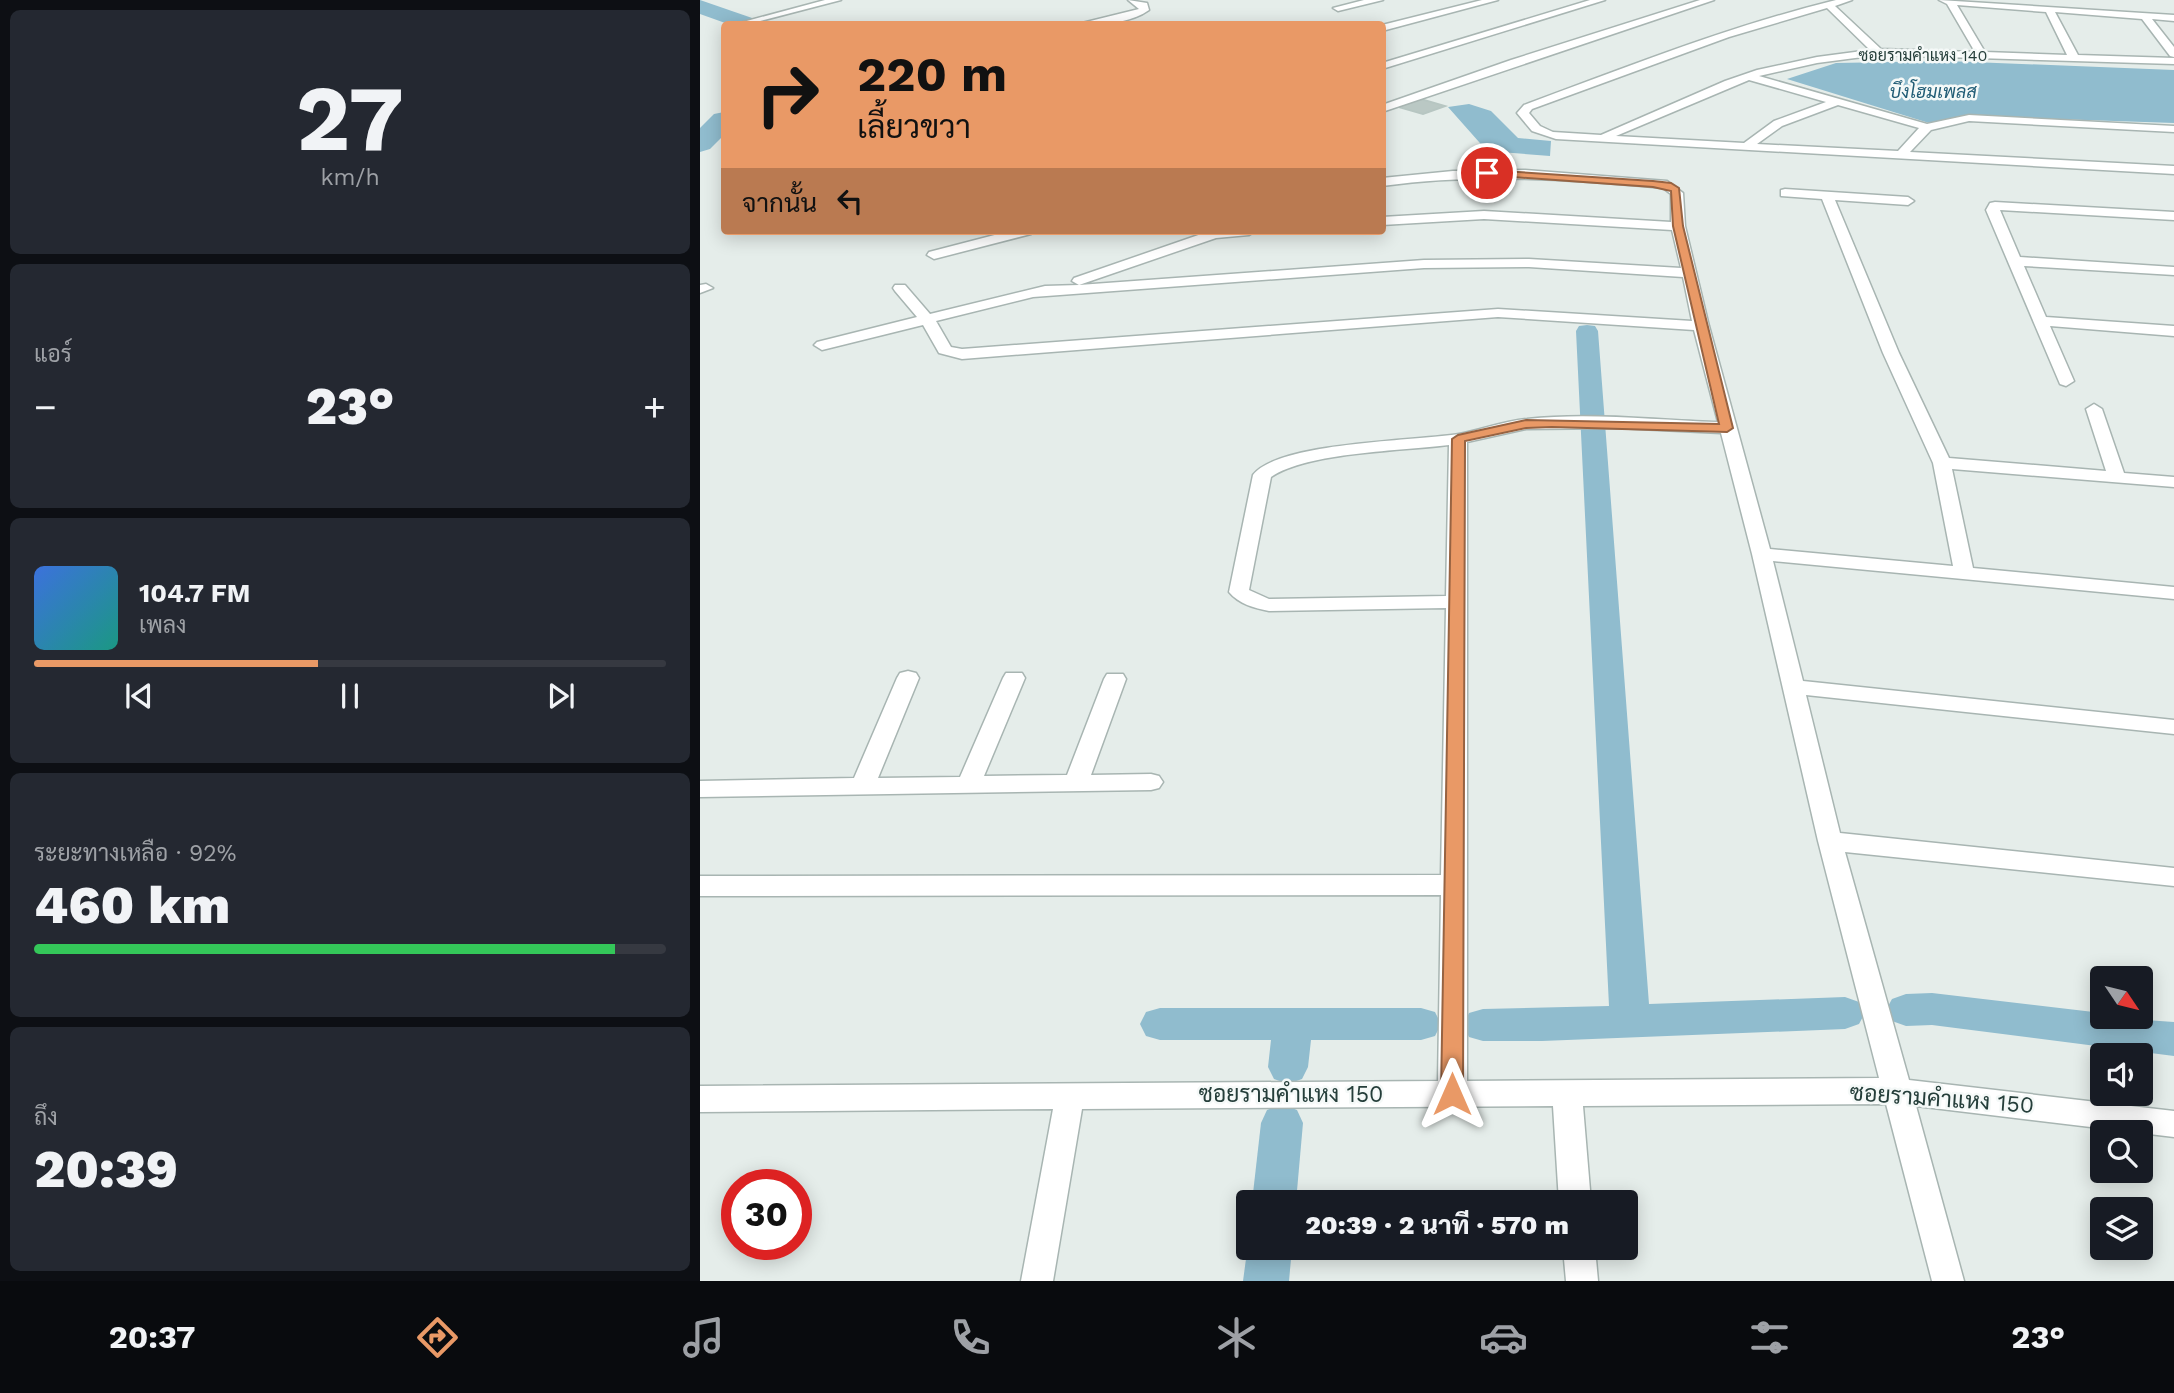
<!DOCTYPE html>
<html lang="th">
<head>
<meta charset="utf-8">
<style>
  :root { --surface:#171b24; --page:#242831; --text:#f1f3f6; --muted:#9ea1a6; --line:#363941; --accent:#e99966 }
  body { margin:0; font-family:"Work Sans",Sarabun,sans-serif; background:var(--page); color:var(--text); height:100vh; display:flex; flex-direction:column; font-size:26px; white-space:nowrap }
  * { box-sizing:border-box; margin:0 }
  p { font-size:23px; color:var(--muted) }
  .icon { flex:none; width:38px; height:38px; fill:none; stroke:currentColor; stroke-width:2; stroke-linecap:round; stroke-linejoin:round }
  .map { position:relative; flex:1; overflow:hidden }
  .details { display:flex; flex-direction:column; gap:10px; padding:10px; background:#0d0f14; width:700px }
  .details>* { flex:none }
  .hud { position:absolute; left:21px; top:21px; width:665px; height:214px; border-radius:7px; box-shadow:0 4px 18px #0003; background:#e99966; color:#111; overflow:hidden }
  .needle { width:46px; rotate:125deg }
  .tools { position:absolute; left:1390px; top:966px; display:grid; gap:14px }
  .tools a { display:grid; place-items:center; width:63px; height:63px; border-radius:7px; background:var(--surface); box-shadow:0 4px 18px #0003; font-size:35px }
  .speed { position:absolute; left:21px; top:1169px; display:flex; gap:14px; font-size:35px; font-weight:700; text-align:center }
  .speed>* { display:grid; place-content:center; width:91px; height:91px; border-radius:50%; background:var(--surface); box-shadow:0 4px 18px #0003; line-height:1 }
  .speed .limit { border:10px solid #d22; background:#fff; color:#111 }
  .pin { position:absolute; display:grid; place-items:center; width:60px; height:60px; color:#fff; margin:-30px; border:4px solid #fff; border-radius:50%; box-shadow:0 2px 7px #0007 }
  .me { position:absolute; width:77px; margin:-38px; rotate:0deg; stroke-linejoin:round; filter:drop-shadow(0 0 5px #0008) }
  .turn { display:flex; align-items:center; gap:24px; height:147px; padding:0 21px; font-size:32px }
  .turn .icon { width:91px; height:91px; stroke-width:2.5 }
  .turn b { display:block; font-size:49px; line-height:60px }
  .then { display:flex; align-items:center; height:66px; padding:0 21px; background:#0003; gap:14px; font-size:26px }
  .big { font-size:52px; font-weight:800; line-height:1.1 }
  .details .tile { flex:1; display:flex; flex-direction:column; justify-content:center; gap:10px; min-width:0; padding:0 24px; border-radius:10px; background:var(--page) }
  .details .dial { align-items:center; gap:0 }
  .dial b { font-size:91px; line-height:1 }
  .song { display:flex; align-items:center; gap:21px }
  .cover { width:84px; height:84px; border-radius:10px; background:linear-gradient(135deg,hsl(220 70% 55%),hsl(170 70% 35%)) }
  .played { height:7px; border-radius:4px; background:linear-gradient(90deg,var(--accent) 45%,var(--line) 45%) }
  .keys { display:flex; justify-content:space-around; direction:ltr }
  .heat { display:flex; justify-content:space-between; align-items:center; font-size:38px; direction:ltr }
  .charge { height:10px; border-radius:5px; background:linear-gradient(90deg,#34c759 92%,var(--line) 0) }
  .trip { position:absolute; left:536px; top:1190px; width:402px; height:70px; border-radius:7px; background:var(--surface); box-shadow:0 4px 18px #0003; font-weight:800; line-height:70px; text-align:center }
  .tabs { display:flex; height:112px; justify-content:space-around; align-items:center; background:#090b0e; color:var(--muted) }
  .tabs .icon { width:49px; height:49px }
  .tabs .selected { color:var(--accent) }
  .tabs b { font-size:32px; color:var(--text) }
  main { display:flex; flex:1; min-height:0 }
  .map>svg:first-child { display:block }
  .water { fill:#90bcce }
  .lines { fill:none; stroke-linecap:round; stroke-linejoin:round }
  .canal { fill:#90bcce; fill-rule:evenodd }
  .river { fill:#90bcce; fill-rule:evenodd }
  .building { fill:#bac8c4; stroke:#b7c6c2; stroke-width:2 }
  .street-casing { stroke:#a8b5b2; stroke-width:3 }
  .street { fill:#fff; fill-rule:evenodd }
  .route { fill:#e99966; stroke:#976342; stroke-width:2 }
  .labels { text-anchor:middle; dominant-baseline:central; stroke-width:5; stroke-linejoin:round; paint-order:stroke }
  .far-street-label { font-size:16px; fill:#253e3a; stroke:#f5f9f8 }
  .far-water-label { font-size:18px; font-style:italic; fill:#225d76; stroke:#f5f9f8 }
  .near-street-label { font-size:23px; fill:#253e3a; stroke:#f5f9f8 }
</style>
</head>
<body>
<main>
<section class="details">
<div class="tile dial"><b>27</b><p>km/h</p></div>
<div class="tile"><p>แอร์</p>
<div class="heat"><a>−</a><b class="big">23°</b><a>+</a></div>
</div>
<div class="tile">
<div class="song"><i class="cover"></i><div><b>104.7 FM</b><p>เพลง</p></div></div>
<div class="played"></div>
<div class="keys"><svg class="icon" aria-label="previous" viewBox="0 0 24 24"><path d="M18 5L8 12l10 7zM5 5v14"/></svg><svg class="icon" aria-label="pause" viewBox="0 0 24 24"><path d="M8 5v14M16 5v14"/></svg><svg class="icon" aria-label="next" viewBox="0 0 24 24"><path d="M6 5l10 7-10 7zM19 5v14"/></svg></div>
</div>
<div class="tile"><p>ระยะทางเหลือ · 92%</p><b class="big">460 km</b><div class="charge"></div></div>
<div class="tile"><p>ถึง</p><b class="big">20:39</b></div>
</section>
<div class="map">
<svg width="1474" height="1281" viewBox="0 0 1474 1281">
  <rect width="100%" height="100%" fill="#e5edea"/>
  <g class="water">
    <path d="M1247,61l227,9v53l-210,-7 -35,7 -142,-44 49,-16z"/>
    <path d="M769,104l22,7 27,27 33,3 -1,15 -63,-5 -39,-44z"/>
  </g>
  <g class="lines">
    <g class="canal">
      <path d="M887,325l8,1 3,5 51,673 196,-7 14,5 6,11 -6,11 -14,5 -303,12h-59l-14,-4 -6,-12 6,-12 14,-4 126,-3 -33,-675 3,-5z"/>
      <path d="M1232,993l170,20v4l72,5v34l-242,-31 -26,1 -14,-5 -6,-11 6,-11 14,-5z"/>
      <path d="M460,1008h261l14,4 6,12 -6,12 -14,4h-110l-3,27 -6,12 -14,5 -14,-5 -6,-12 3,-27h-111l-14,-4 -6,-12 6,-12z"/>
      <path d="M582,1104l15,6 6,13 -7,79h-44l9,-79 6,-13z"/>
      <path d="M548,1244v4h44l-3,33h-46z"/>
    </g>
    <g class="river">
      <path d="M0,0l55,19 4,5h-31l-28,-10z"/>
      <path d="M24,112v23l-14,14 -10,3v-24l14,-14z"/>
    </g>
  </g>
  <path class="building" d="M717,98l28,8 -22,8 -28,-8z"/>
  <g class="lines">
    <defs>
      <g id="street">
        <path d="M125,0h16l-92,24 -6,-2z"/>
        <path d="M428,0l19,3 2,7c-18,13 -49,16 -71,14l61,-15z"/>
        <path d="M664,0h19l-45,11 -5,-3z"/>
        <path d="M782,0h16l-116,31v-6z"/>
        <path d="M890,0h15l-223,69v-6z"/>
        <path d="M1000,0h14l-332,112v-7l129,-45z"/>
        <path d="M1136,0h16l-17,6 46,43 94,3 -28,-48 -8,-4 235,15v6l-22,-2 22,28v10l-4,-1 -28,-37 -87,-7 23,43 96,3v6l-296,-9 -61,8 -58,13 168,48 42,-9 205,11v6l-205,-11 -38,9 -21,22 264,14v8l-618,-35 -24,-8 -15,-18 7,-8c103,-38 206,-79 312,-105zM1257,5l89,7 21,43 -82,-3zM1127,8l43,42 -53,7 -60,13 -32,11 -124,54 -48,-3 -13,-6 -11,-13 3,-4 197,-72zM1049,80l77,22 -52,19 -30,22 -128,-7zM1138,105l81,23 -21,23 -141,-7 25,-18z"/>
        <path d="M825,170l142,11 16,12 2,33 24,100 61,223 183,17 -20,-103 -50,-110 -61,-154 -41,-3v-6l4,-1 123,8 6,4 -6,4 -73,-5 64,153 50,105 157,13 -20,-62 8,-5 8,5 22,64 50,4v10l-222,-18 21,99 201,19v12l-401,-38 30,120 371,39v14l-368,-39 34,138 334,35v18l-329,-34 64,228 265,31v26l-258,-31 48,175h-32l-46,-177 -303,2 8,96h-32l-6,-96 -471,3 -29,172h-32l32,-172 -353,3v-26l738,-5 3,-186 -741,1v-20l741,-1 5,-267 -177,3c-15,-3 -30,-7 -40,-19l24,-117c25,-33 162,-34 206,-41 22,-4 45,-13 68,-15 61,-7 129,1 191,3l-24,-92 -196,-13 -536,42 -23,-6 -16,-28 -101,25 -8,-5 3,-3 100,-25 -22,-26 -2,-3 2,-3h10l25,29 115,-28 34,-1 -7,-4 2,-3 136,-47h46l-7,4 -33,3 -137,47 345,-25 105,-1 152,9 -9,-38 -188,-11 -102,6v-8l102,-6 187,11v-28l-8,-6c-94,-9 -186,-15 -281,-2v-8l71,-7zM829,267l154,10 9,44 -194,-12 -536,40 -11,-2 -15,-26 97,-24 391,-29zM918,428l103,5 31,121 66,287 61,237 -412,3v-639l59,-13zM749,445l-3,151 -177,3 -20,-9 22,-113c37,-25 131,-26 178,-32z"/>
        <path d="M1295,202l179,10v8l-174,-10 20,47 154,10v8l-150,-9 22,51 128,9v10l-124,-10 24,55 -8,5 -6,-2 -74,-174 4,-7z"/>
        <path d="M310,231h23l-2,3 -97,25 -7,-4 2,-3z"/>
        <path d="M6,284l7,4 -13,5v-8z"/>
        <path d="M208,671l8,2 3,5 -41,100 82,-1 43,-99 3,-5h16l3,5 -41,98 83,-1 37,-96 3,-5h16l3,5 -35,96 60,-1 8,2 4,6 -4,6 -8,2 -451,7v-16l154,-3 43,-100 3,-5z"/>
        <path d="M863,1248h32l3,33h-32z"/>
      </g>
    </defs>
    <use href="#street" class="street-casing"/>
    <use href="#street" class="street"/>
  </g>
  <path class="route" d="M787,170l166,11 18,2 8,5 4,38 50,202 -6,4 -175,-5 -26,1 -61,13 -2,653 -3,7 -8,3 -8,-3 -3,-7 11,-655 6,-4 68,-15 193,4 -46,-198 -2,-35 -18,-4 -169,-12v-4z"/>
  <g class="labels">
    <g class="far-street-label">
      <text x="1223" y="55">ซอยรามคำแหง 140</text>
    </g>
    <g class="far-water-label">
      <text x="1233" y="91">บึงโฮมเพลส</text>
    </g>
    <g class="near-street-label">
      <text x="591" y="1094">ซอยรามคำแหง 150</text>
      <text transform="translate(1242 1099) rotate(4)">ซอยรามคำแหง 150</text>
    </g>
  </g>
</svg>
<div class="tools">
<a><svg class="needle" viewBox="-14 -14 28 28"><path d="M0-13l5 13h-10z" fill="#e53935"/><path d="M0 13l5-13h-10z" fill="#9ea1a6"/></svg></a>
<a><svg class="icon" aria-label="sound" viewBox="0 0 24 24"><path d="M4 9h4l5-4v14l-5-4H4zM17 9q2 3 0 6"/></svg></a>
<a><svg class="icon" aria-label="search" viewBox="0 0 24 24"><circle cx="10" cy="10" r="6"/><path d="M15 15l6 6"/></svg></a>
<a><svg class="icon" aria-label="layers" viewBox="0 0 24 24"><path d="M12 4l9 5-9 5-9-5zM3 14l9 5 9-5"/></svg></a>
</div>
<div class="speed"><div class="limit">30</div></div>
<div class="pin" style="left:787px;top:173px;background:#d93025"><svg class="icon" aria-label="arrive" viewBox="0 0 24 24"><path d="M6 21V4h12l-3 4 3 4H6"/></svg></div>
<svg class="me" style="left:752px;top:1094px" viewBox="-20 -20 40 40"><path d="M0-17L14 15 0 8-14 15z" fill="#e99966" stroke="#fff" stroke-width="4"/></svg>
<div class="trip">20:39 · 2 นาที · 570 m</div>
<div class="hud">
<div class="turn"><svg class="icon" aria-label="right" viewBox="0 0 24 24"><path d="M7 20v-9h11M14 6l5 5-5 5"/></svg><div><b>220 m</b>เลี้ยวขวา</div></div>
<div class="then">จากนั้น<svg class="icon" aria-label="left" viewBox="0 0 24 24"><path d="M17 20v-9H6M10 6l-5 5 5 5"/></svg></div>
</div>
</div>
</main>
<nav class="tabs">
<b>20:37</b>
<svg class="icon selected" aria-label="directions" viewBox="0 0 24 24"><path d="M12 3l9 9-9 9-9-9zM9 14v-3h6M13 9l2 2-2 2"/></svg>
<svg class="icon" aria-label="music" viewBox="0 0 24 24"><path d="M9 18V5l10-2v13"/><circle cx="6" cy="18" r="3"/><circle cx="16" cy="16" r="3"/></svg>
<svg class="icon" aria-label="phone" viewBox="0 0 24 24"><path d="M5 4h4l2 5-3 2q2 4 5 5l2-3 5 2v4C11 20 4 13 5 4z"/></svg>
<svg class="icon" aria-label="climate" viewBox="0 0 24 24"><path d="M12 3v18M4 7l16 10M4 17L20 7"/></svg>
<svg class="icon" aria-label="car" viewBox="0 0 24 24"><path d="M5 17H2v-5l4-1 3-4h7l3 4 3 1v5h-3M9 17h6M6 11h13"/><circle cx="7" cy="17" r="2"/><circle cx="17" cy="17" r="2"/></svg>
<svg class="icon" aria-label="filters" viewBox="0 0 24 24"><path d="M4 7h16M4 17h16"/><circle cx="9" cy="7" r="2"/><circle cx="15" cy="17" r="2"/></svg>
<b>23°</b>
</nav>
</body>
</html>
